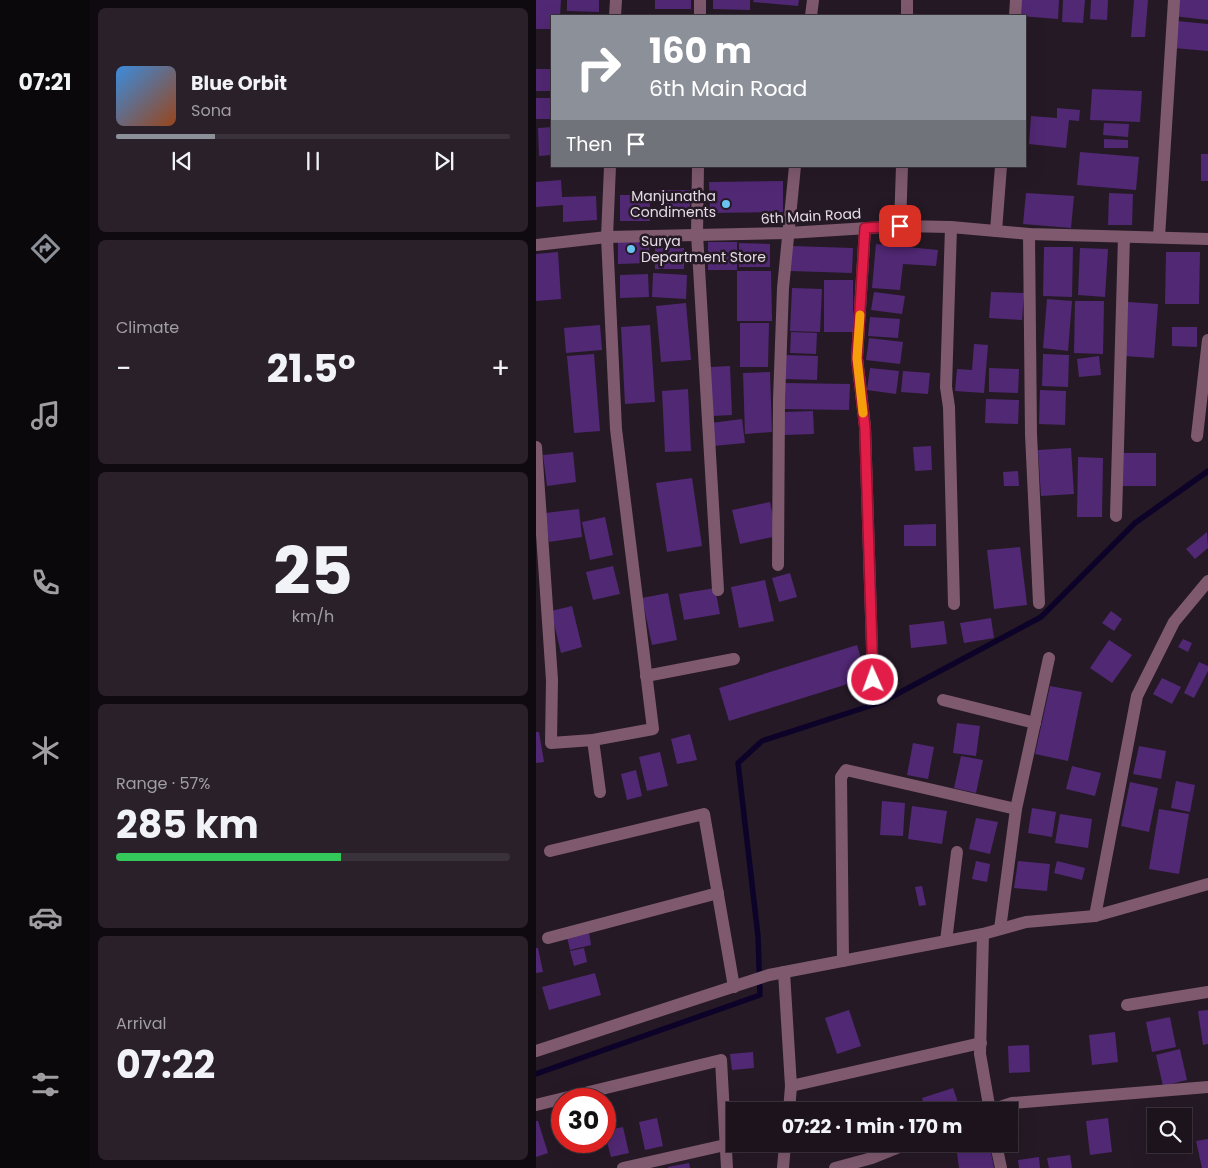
<!DOCTYPE html>
<html lang="en">
<head>
<meta charset="utf-8">
<style>
  :root { --surface:#1c131c; --page:#292029; --text:#f1f3f6; --muted:#a09ea3; --line:#3a323b; --accent:#8c9099 }
  body { margin:0; font-family:Poppins,sans-serif; background:var(--page); color:var(--text); height:100vh; display:flex; flex-direction:column; font-size:19px; white-space:nowrap }
  * { box-sizing:border-box; margin:0 }
  p { font-size:16px; color:var(--muted) }
  .icon { flex:none; width:28px; height:28px; fill:none; stroke:currentColor; stroke-width:2; stroke-linecap:round; stroke-linejoin:round }
  .map { position:relative; flex:1; overflow:hidden }
  .panel { display:flex; flex-direction:column; gap:8px; padding:8px; background:#0f0a0f; width:446px }
  .panel>* { flex:none }
  .top-card { position:absolute; left:15px; top:15px; width:475px; height:152px; border-radius:0px; box-shadow:0 5px 20px #0002,0 0 0 1px var(--line); background:#8c9099; color:#fff; overflow:hidden }
  .fabs { position:absolute; left:611px; top:1108px; display:grid; gap:10px }
  .fabs a { display:grid; place-items:center; width:45px; height:45px; border-radius:0px; background:var(--surface); box-shadow:0 5px 20px #0002,0 0 0 1px var(--line); font-size:25px }
  .speed { position:absolute; left:15px; top:1088px; display:flex; gap:10px; font-size:25px; font-weight:700; text-align:center }
  .speed>* { display:grid; place-content:center; width:65px; height:65px; border-radius:50%; background:var(--surface); box-shadow:0 5px 20px #0002,0 0 0 1px var(--line); line-height:1 }
  .speed .limit { border:8px solid #d22; background:#fff; color:#111 }
  .pin { position:absolute; display:grid; place-items:center; width:42px; height:42px; color:#fff; margin:-21px; border-radius:10px; box-shadow:0 2px 8px #0006 }
  .me { position:absolute; width:55px; margin:-28px; rotate:358deg; stroke-linejoin:round; filter:drop-shadow(0 0 4px #0008) }
  .turn { display:flex; align-items:center; gap:18px; height:105px; padding:0 15px; font-size:22px }
  .turn .icon { width:65px; height:65px; stroke-width:2.5 }
  .turn b { display:block; font-size:35px; line-height:42px }
  .then { display:flex; align-items:center; height:48px; padding:0 15px; background:#0003; gap:10px; font-size:19px }
  .big { font-size:38px; font-weight:700; line-height:1.1 }
  .panel .card { flex:1; display:flex; flex-direction:column; justify-content:center; gap:8px; min-width:0; padding:0 18px; border-radius:8px; background:var(--page) }
  .panel .dial { align-items:center; gap:0 }
  .dial b { font-size:65px; line-height:1 }
  .song { display:flex; align-items:center; gap:15px }
  .cover { width:60px; height:60px; border-radius:8px; background:linear-gradient(135deg,hsl(210 70% 55%),hsl(20 70% 35%)) }
  .played { height:5px; border-radius:2px; background:linear-gradient(90deg,var(--accent) 25%,var(--line) 25%) }
  .keys { display:flex; justify-content:space-around; direction:ltr }
  .heat { display:flex; justify-content:space-between; align-items:center; font-size:28px; direction:ltr }
  .charge { height:8px; border-radius:4px; background:linear-gradient(90deg,#34c759 57%,var(--line) 0) }
  .trip { position:absolute; left:190px; top:1102px; width:292px; height:50px; border-radius:0px; background:var(--surface); box-shadow:0 5px 20px #0002,0 0 0 1px var(--line); font-weight:700; line-height:50px; text-align:center }
  main { display:flex; flex:1; min-height:0 }
  .tabs { display:flex; flex-direction:column; width:90px; justify-content:space-around; align-items:center; background:#0b080b; color:var(--muted) }
  .tabs .icon { width:35px; height:35px }
  .tabs .current { color:var(--accent) }
  .tabs b { font-size:22px; color:var(--text) }
  .map>svg:first-child { display:block }
  .lines { fill:none; stroke-linecap:round; stroke-linejoin:round }
  .stream { stroke:#0d0329; stroke-width:5.5 }
  .building { fill:#512874 }
  .minor { stroke:#7f5a6f; stroke-width:12 }
  .route-casing { stroke:#92132f; stroke-width:12 }
  .route { stroke:#e11d48; stroke-width:9 }
  .slow { stroke:#f59e0b; stroke-width:9 }
  .poi-dot { fill:#69c3f1; stroke:#251925; stroke-width:2 }
  .labels { text-anchor:middle; dominant-baseline:central; stroke-width:5; stroke-linejoin:round; paint-order:stroke }
  .poi-label { font-size:14px; fill:#e4dce5; stroke:#251925; text-anchor:end }
  .street-label { font-size:14px; fill:#e4dce5; stroke:#251925 }
</style>
</head>
<body>
<main>
<nav class="tabs">
<b>07:21</b>
<svg class="icon current" aria-label="directions" viewBox="0 0 24 24"><path d="M12 3l9 9-9 9-9-9zM9 14v-3h6M13 9l2 2-2 2"/></svg>
<svg class="icon" aria-label="music" viewBox="0 0 24 24"><path d="M9 18V5l10-2v13"/><circle cx="6" cy="18" r="3"/><circle cx="16" cy="16" r="3"/></svg>
<svg class="icon" aria-label="phone" viewBox="0 0 24 24"><path d="M5 4h4l2 5-3 2q2 4 5 5l2-3 5 2v4C11 20 4 13 5 4z"/></svg>
<svg class="icon" aria-label="climate" viewBox="0 0 24 24"><path d="M12 3v18M4 7l16 10M4 17L20 7"/></svg>
<svg class="icon" aria-label="car" viewBox="0 0 24 24"><path d="M5 17H2v-5l4-1 3-4h7l3 4 3 1v5h-3M9 17h6M6 11h13"/><circle cx="7" cy="17" r="2"/><circle cx="17" cy="17" r="2"/></svg>
<svg class="icon" aria-label="filters" viewBox="0 0 24 24"><path d="M4 7h16M4 17h16"/><circle cx="9" cy="7" r="2"/><circle cx="15" cy="17" r="2"/></svg>
</nav>
<section class="panel">
<div class="card">
<div class="song"><i class="cover"></i><div><b>Blue Orbit</b><p>Sona</p></div></div>
<div class="played"></div>
<div class="keys"><svg class="icon" aria-label="previous" viewBox="0 0 24 24"><path d="M18 5L8 12l10 7zM5 5v14"/></svg><svg class="icon" aria-label="pause" viewBox="0 0 24 24"><path d="M8 5v14M16 5v14"/></svg><svg class="icon" aria-label="next" viewBox="0 0 24 24"><path d="M6 5l10 7-10 7zM19 5v14"/></svg></div>
</div>
<div class="card"><p>Climate</p>
<div class="heat"><a>−</a><b class="big">21.5°</b><a>+</a></div>
</div>
<div class="card dial"><b>25</b><p>km/h</p></div>
<div class="card"><p>Range · 57%</p><b class="big">285 km</b><div class="charge"></div></div>
<div class="card"><p>Arrival</p><b class="big">07:22</b></div>
</section>
<div class="map">
<svg width="672" height="1168" viewBox="0 0 672 1168">
  <rect width="100%" height="100%" fill="#251925"/>
  <g class="lines">
    <path class="stream" d="M0,1074l224,-79 -2,-59 -20,-173 24,-22 120,-39 159,-85 94,-94 73,-52"/>
  </g>
  <g class="building">
    <path d="M0,0h25l-1,16h-8v13h-16z"/>
    <path d="M31,0h32v12l-32,-1z"/>
    <rect x="119" y="0" width="36" height="9"/>
    <path d="M177,0h37v10l-37,-1z"/>
    <path d="M218,0h45l-1,6 -45,-4z"/>
    <path d="M485,0h38l-1,19 -38,-3z"/>
    <path d="M527,0h22l-2,23 -21,-1z"/>
    <path d="M555,0h17l-1,20 -17,-1z"/>
    <path d="M598,0h14l-3,37h-14z"/>
    <path d="M639,0h33v20l-35,-4z"/>
    <path d="M641,21l31,3v27l-34,-3z"/>
    <rect x="0" y="69" width="16" height="22"/>
    <path d="M556,89l50,2 -2,31 -50,-2z"/>
    <rect x="0" y="98" width="16" height="21"/>
    <path d="M521,108l23,2 -1,11 -10,-1 -3,28 -37,-4 2,-28 26,2z"/>
    <path d="M568,123l25,1 -1,13 -25,-2z"/>
    <path d="M16,127v28l-13,1 -1,-28z"/>
    <path d="M568,139l24,1v8h-24z"/>
    <path d="M544,152l59,5 -3,33 -59,-5z"/>
    <rect x="665" y="154" width="7" height="27"/>
    <path d="M25,180l1,17 34,-1 1,24 -34,2v-17l-27,2v-25z"/>
    <path d="M247,181v31l-73,1 -1,-31z"/>
    <rect x="123" y="190" width="31" height="26"/>
    <path d="M490,193l48,3 -3,32 -48,-4z"/>
    <path d="M573,193l24,1 -1,31h-24z"/>
    <rect x="84" y="195" width="30" height="26"/>
    <path d="M113,239l1,24 -32,1v-24z"/>
    <rect x="172" y="242" width="29" height="28"/>
    <path d="M203,243l31,1v23h-31z"/>
    <path d="M340,244l62,6 -2,16 -33,-2 -3,26 -28,-2z"/>
    <path d="M255,246l62,2 -1,25 -62,-2z"/>
    <path d="M508,247h29l-1,50 -29,-1z"/>
    <rect x="119" y="248" width="29" height="21"/>
    <path d="M544,248l28,1 -3,48 -27,-2z"/>
    <path d="M22,252l3,47 -25,2v-47z"/>
    <path d="M630,252h34l-1,52h-34z"/>
    <path d="M201,271h34l1,50h-35z"/>
    <path d="M117,273l34,2 -1,24 -34,-2z"/>
    <path d="M112,274l1,23 -29,1v-23z"/>
    <rect x="288" y="280" width="29" height="52"/>
    <path d="M256,288l30,1 -2,43 -30,-1z"/>
    <path d="M338,292l31,4 -3,18 -31,-4z"/>
    <path d="M455,292l33,1 -2,27 -33,-2z"/>
    <path d="M511,299l25,2 -4,50 -25,-3z"/>
    <path d="M539,301h29l-1,53 -29,-1z"/>
    <path d="M592,302l30,2 -4,54 -30,-2z"/>
    <path d="M150,303l5,57 -30,2 -5,-56z"/>
    <path d="M334,317l30,2 -2,19 -30,-2z"/>
    <path d="M204,323h29l-1,44h-28z"/>
    <path d="M64,325l2,25 -36,3 -2,-25z"/>
    <path d="M114,325l5,77 -30,2 -4,-77z"/>
    <path d="M636,327h25v20l-25,-1z"/>
    <path d="M255,332l26,1 -1,21 -26,-1z"/>
    <path d="M333,338l34,4 -3,22 -34,-4z"/>
    <path d="M438,344l14,1 -4,48 -29,-2 2,-22 15,1z"/>
    <path d="M58,354l6,77 -26,2 -7,-77z"/>
    <path d="M507,354l26,1 -1,32 -26,-1z"/>
    <path d="M249,355l33,1 -1,24 -32,-1z"/>
    <path d="M563,356l2,19 -22,2 -2,-18z"/>
    <path d="M194,366l2,49 -19,1 -3,-49z"/>
    <path d="M334,368l29,3 -3,23 -29,-4z"/>
    <path d="M453,368l30,1 -1,24 -29,-1z"/>
    <path d="M367,371l27,2 -2,21 -27,-2z"/>
    <path d="M234,372l2,60 -27,2 -2,-61z"/>
    <path d="M248,383l66,1 -1,26 -66,-1z"/>
    <path d="M152,389l3,62 -26,1 -3,-61z"/>
    <path d="M504,390l26,1 -1,34 -26,-1z"/>
    <path d="M450,399l33,1 -1,24 -33,-1z"/>
    <path d="M277,411l1,23 -30,1 -1,-23z"/>
    <path d="M206,419l3,24 -32,3 -2,-23z"/>
    <path d="M395,446l1,24 -17,1 -2,-24z"/>
    <path d="M535,448l3,46 -33,2 -3,-46z"/>
    <path d="M37,452l3,30 -29,4 -4,-31z"/>
    <rect x="586" y="453" width="34" height="33"/>
    <path d="M542,457l25,1 -1,59h-25z"/>
    <path d="M482,471l1,15h-15l-1,-14z"/>
    <path d="M156,478l10,68 -35,6 -11,-69z"/>
    <path d="M234,502l7,34 -37,8 -8,-34z"/>
    <path d="M43,509l3,28 -33,5 -4,-29z"/>
    <path d="M69,517l8,38 -23,5 -8,-38z"/>
    <path d="M400,524v22h-32v-21z"/>
    <path d="M671,532l1,16 -13,11 -9,-10z"/>
    <path d="M484,547l7,58 -33,4 -7,-59z"/>
    <path d="M77,566l7,28 -27,6 -7,-28z"/>
    <path d="M254,573l7,24 -18,5 -7,-24z"/>
    <path d="M229,580l9,41 -35,7 -8,-41z"/>
    <path d="M179,588l5,26 -36,6 -5,-26z"/>
    <path d="M132,593l9,47 -25,5 -10,-47z"/>
    <path d="M36,606l10,41 -21,6 -10,-42z"/>
    <path d="M575,611l11,8 -8,12 -12,-8z"/>
    <path d="M455,618l3,20 -30,5 -4,-20z"/>
    <path d="M408,621l3,23 -36,4 -2,-23z"/>
    <path d="M647,639l9,4 -4,9 -10,-5z"/>
    <path d="M573,640l23,15 -20,28 -22,-15z"/>
    <path d="M321,645l10,33 -138,43 -10,-33z"/>
    <path d="M663,662l9,4v5l-14,27 -10,-5z"/>
    <path d="M626,678l19,9 -9,17 -19,-10z"/>
    <path d="M514,686l32,6 -14,69 -33,-7z"/>
    <path d="M421,723l23,3 -4,30 -23,-3z"/>
    <path d="M0,732h3l5,30 -8,1z"/>
    <path d="M154,734l7,26 -20,4 -6,-25z"/>
    <path d="M377,743l21,4 -6,32 -21,-4z"/>
    <path d="M603,746l27,5 -5,28 -28,-5z"/>
    <path d="M124,752l8,34 -21,5 -8,-34z"/>
    <path d="M425,756l22,4 -7,33 -22,-5z"/>
    <path d="M536,766l29,7 -6,23 -29,-7z"/>
    <path d="M100,770l6,26 -15,4 -6,-26z"/>
    <path d="M640,781l19,4 -5,27 -19,-4z"/>
    <path d="M594,782l28,6 -9,44 -28,-6z"/>
    <path d="M346,801l23,2 -2,33 -23,-1z"/>
    <path d="M376,806l35,5 -5,33 -34,-5z"/>
    <path d="M496,808l24,4 -4,25 -24,-4z"/>
    <path d="M623,809l30,5 -10,60 -30,-5z"/>
    <path d="M524,814l32,5 -4,29 -33,-5z"/>
    <path d="M440,818l22,4 -8,32 -21,-5z"/>
    <path d="M440,861l14,3 -3,18 -15,-3z"/>
    <path d="M482,861l32,3 -3,27 -33,-3z"/>
    <path d="M521,861l28,7 -3,12 -28,-7z"/>
    <path d="M386,886l4,19 -7,1 -4,-19z"/>
    <path d="M53,932l2,13 -21,5 -3,-13z"/>
    <path d="M0,948h2l5,24 -7,1z"/>
    <path d="M48,948l3,14 -13,4 -4,-15z"/>
    <path d="M59,973l6,22 -52,15 -7,-23z"/>
    <path d="M313,1010l12,36 -24,8 -12,-36z"/>
    <path d="M672,1010v34l-5,1 -5,-34z"/>
    <path d="M634,1017l6,30 -24,5 -6,-30z"/>
    <path d="M579,1032l3,30 -26,3 -3,-30z"/>
    <path d="M493,1045l1,27 -21,1 -1,-27z"/>
    <path d="M644,1049l7,31 -24,6 -7,-31z"/>
    <path d="M217,1052l1,16 -22,2 -2,-16z"/>
    <path d="M417,1088l8,23h-35l-4,-13z"/>
    <path d="M71,1102l6,27 10,-2 6,26 -18,4 -6,-23v-31z"/>
    <path d="M121,1118l6,28 -18,4 -6,-28z"/>
    <path d="M572,1118l4,34 -22,3 -4,-34z"/>
    <path d="M0,1121h2l10,32 -12,4z"/>
    <path d="M191,1124h8v21h-6z"/>
    <path d="M672,1139v29h-6l-6,-27z"/>
    <path d="M281,1144h26l-24,7z"/>
    <path d="M454,1147l4,21h-35l-2,-15z"/>
    <path d="M534,1155l2,13h-23l-2,-10z"/>
    <path d="M503,1157l1,11h-21l-1,-8z"/>
    <path d="M153,1163l1,5h-22v-1z"/>
  </g>
  <g class="lines">
    <g class="minor">
      <path d="M79,16l1,-16"/>
      <path d="M164,16v-16"/>
      <path d="M275,16l2,-16"/>
      <path d="M371,16v-16"/>
      <path d="M479,16l1,-16"/>
      <path d="M162,166l-1,68 21,356"/>
      <path d="M364,226l2,-60"/>
      <path d="M415,227l-5,160 3,20 5,197"/>
      <path d="M329,228l-8,130 8,69 8,253"/>
      <path d="M460,231l5,-65"/>
      <path d="M493,234l2,200 8,169"/>
      <path d="M623,237l15,-237"/>
      <path d="M0,245l71,-8 181,-4 112,-7 51,1 78,7 179,5"/>
      <path d="M661,436l11,-96"/>
      <path d="M0,447l16,233 -1,63 42,-3 60,-11 -37,-300 -9,-192 3,-71"/>
      <path d="M580,516l8,-279"/>
      <path d="M242,565l1,-165 4,-112 12,-122"/>
      <path d="M110,676l88,-17"/>
      <path d="M407,700l92,23"/>
      <path d="M57,740l7,52"/>
      <path d="M14,851l154,-37 30,173"/>
      <path d="M559,916l42,-220 37,-74 34,-41"/>
      <path d="M464,929l16,-120 33,-151"/>
      <path d="M447,934l-3,120 10,57"/>
      <path d="M12,938l170,-45"/>
      <path d="M410,941l11,-89"/>
      <path d="M307,961l-2,-184 5,-7 170,39"/>
      <path d="M248,972l7,114 -2,25"/>
      <path d="M591,1005l81,-13"/>
      <path d="M0,1051l233,-76 214,-41 43,-12 69,-6 113,-32"/>
      <path d="M255,1086l190,-43"/>
      <path d="M0,1105l185,-45 6,108"/>
      <path d="M452,1111l24,-8 196,-16"/>
      <path d="M460,1144l5,24"/>
      <path d="M87,1168l102,-23"/>
      <path d="M247,1168l2,-24"/>
      <path d="M299,1168l37,-10 35,-14"/>
    </g>
  </g>
  <g class="lines">
    <defs>
      <path id="route" d="M337,680l-8,-252 -8,-70 8,-130 35,-2"/>
    </defs>
    <use href="#route" class="route-casing"/>
    <use href="#route" class="route"/>
    <path class="slow" d="M324,315l-3,43 6,55"/>
  </g>
  <g class="poi-dot">
    <circle cx="190" cy="204" r="5"/>
    <circle cx="95" cy="249" r="5"/>
  </g>
  <g class="labels">
    <g class="poi-label">
      <text x="180" y="196">Manjunatha<tspan x="180" dy="16">Condiments</tspan></text>
      <text x="105" y="241" text-anchor="start">Surya<tspan x="105" dy="16">Department Store</tspan></text>
    </g>
    <g class="street-label">
      <text transform="translate(275 216) rotate(-3)">6th Main Road</text>
    </g>
  </g>
</svg>
<div class="fabs">
<a><svg class="icon" aria-label="search" viewBox="0 0 24 24"><circle cx="10" cy="10" r="6"/><path d="M15 15l6 6"/></svg></a>
</div>
<div class="speed"><div class="limit">30</div></div>
<div class="pin" style="left:364px;top:226px;background:#d93025"><svg class="icon" aria-label="arrive" viewBox="0 0 24 24"><path d="M6 21V4h12l-3 4 3 4H6"/></svg></div>
<svg class="me" style="left:337px;top:680px" viewBox="-20 -20 40 40"><circle r="17" fill="#e11d48" stroke="#fff" stroke-width="3"/><path d="M0-11L8 9 0 5-8 9z" fill="#fff"/></svg>
<div class="trip">07:22 · 1 min · 170 m</div>
<div class="top-card">
<div class="turn"><svg class="icon" aria-label="right" viewBox="0 0 24 24"><path d="M7 20v-9h11M14 6l5 5-5 5"/></svg><div><b>160 m</b>6th Main Road</div></div>
<div class="then">Then<svg class="icon" aria-label="arrive" viewBox="0 0 24 24"><path d="M6 21V4h12l-3 4 3 4H6"/></svg></div>
</div>
</div>
</main>
</body>
</html>
